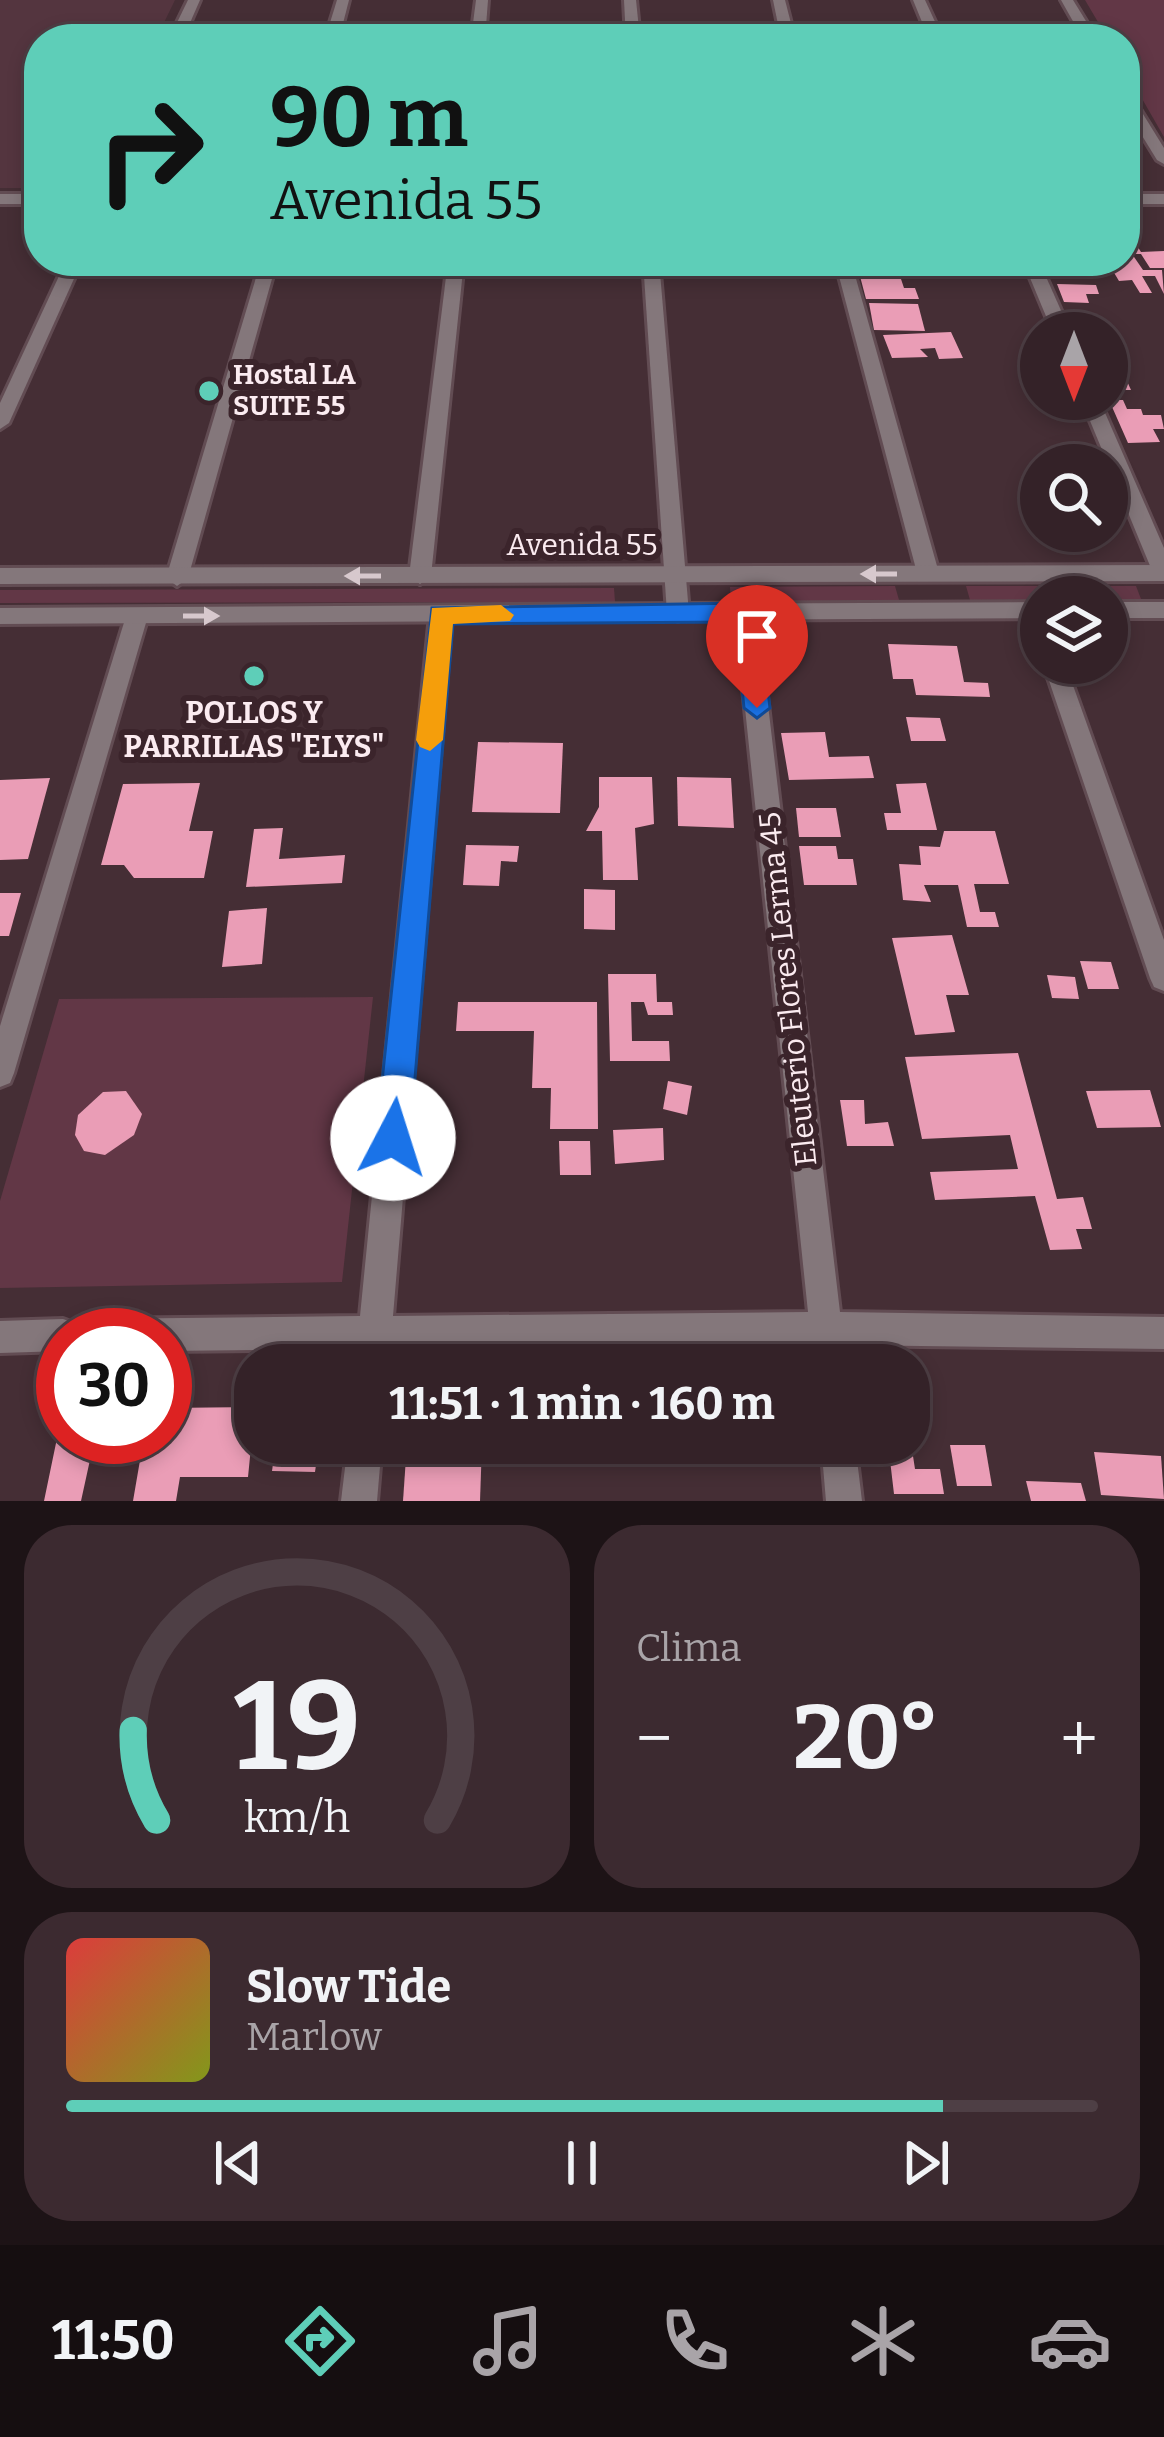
<!DOCTYPE html>
<html lang="es">
<head>
<meta charset="utf-8">
<style>
  :root { --surface:#342228; --page:#3c2a30; --text:#f1f3f6; --muted:#a9a4a8; --line:#4e3f45; --accent:#5eceb8 }
  body { margin:0; font-family:Bitter,serif; background:var(--page); color:var(--text); height:100vh; display:flex; flex-direction:column; font-size:45px; white-space:nowrap }
  * { box-sizing:border-box; margin:0 }
  p { font-size:39px; color:var(--muted) }
  .icon { flex:none; width:66px; height:66px; fill:none; stroke:currentColor; stroke-width:2; stroke-linecap:round; stroke-linejoin:round }
  .map { position:relative; height:1501px; overflow:hidden }
  .panel { display:flex; flex-direction:column; gap:24px; padding:24px; background:#1d1316; flex:1 }
  .panel>* { flex:none }
  .hud { position:absolute; left:24px; top:24px; width:1116px; height:252px; border-radius:48px; box-shadow:0 6px 18px #0003,0 0 0 3px var(--line); background:#5eceb8; color:#111; overflow:hidden }
  .needle { width:78px; rotate:180deg }
  .buttons { position:absolute; left:1020px; top:312px; display:grid; gap:24px }
  .buttons a { display:grid; place-items:center; width:108px; height:108px; border-radius:50%; background:var(--surface); box-shadow:0 6px 18px #0003,0 0 0 3px var(--line); font-size:60px }
  .speed { position:absolute; left:36px; top:1308px; display:flex; gap:24px; font-size:60px; font-weight:700; text-align:center }
  .speed>* { display:grid; place-content:center; width:156px; height:156px; border-radius:50%; background:var(--surface); box-shadow:0 6px 18px #0003,0 0 0 3px var(--line); line-height:1 }
  .speed .limit { border:18px solid #d22; background:#fff; color:#111 }
  .pin { position:absolute; display:grid; place-items:center; width:102px; height:102px; color:#fff; margin:-123px -51px; border-radius:50% 50% 50% 0; rotate:-45deg; box-shadow:0 0 12px #0007 }
  .pin .icon { rotate:45deg }
  .me { position:absolute; width:132px; margin:-66px; rotate:5deg; stroke-linejoin:round; filter:drop-shadow(0 0 9px #0008) }
  .turn { display:flex; align-items:center; gap:42px; height:252px; padding:0 48px; font-size:54px }
  .turn .icon { width:156px; height:156px; stroke-width:2.5 }
  .turn b { display:block; font-size:84px; line-height:102px }
  .big { font-size:90px; font-weight:700; line-height:1.1 }
  .panel .card { flex:1; display:flex; flex-direction:column; justify-content:center; gap:18px; min-width:0; padding:0 42px; border-radius:48px; background:var(--page) }
  .panel .dial { align-items:center; gap:0 }
  .dial svg { height:312px; overflow:visible; fill:none; stroke:var(--line); stroke-width:7; stroke-linecap:round; text-anchor:middle }
  .dial text { fill:var(--text); stroke:none }
  .song { display:flex; align-items:center; gap:36px }
  .cover { width:144px; height:144px; border-radius:18px; background:linear-gradient(135deg,hsl(0 70% 55%),hsl(70 70% 35%)) }
  .played { height:12px; border-radius:6px; background:linear-gradient(90deg,var(--accent) 85%,var(--line) 85%) }
  .keys { display:flex; justify-content:space-around; direction:ltr }
  .heat { display:flex; justify-content:space-between; align-items:center; font-size:66px; direction:ltr }
  .panel .tiles { flex:1; display:grid; gap:24px; grid-template-columns:1fr 1fr }
  .card:last-child { grid-column:span 2 }
  .trip { position:absolute; left:234px; top:1344px; width:696px; height:120px; border-radius:48px; background:var(--surface); box-shadow:0 6px 18px #0003,0 0 0 3px var(--line); font-weight:700; line-height:120px; text-align:center }
  .menu { display:flex; height:192px; justify-content:space-around; align-items:center; background:#150e10; color:var(--muted) }
  .menu .icon { width:84px; height:84px }
  .menu .active { color:var(--accent) }
  .menu b { font-size:54px; color:var(--text) }
  .map>svg:first-child { display:block }
  .built { fill:#54353f }
  .green { fill:#623746 }
  .building { fill:#ea9db6 }
  .lines { fill:none; stroke-linecap:round; stroke-linejoin:round }
  .minor-casing { stroke:#624c53; stroke-width:6 }
  .tertiary-casing { stroke:#624c53; stroke-width:6 }
  .minor { fill:#84777b; fill-rule:evenodd }
  .tertiary { fill:#84777b; fill-rule:evenodd }
  .oneway { fill:#d7c8cd }
  .route { fill:#1a73e8; stroke:#114b97; stroke-width:3 }
  .slow { fill:#f59e0b }
  .poi-dot { fill:#5eceb8; stroke:#3b242b; stroke-width:4.5 }
  .labels { text-anchor:middle; dominant-baseline:central; stroke-width:12; stroke-linejoin:round; paint-order:stroke }
  .far-poi-label { font-size:27px; font-weight:bold; fill:#fbebf0; stroke:#3b242b; text-anchor:start }
  .street-label { font-size:30px; fill:#fbebf0; stroke:#3b242b }
  .poi-label { font-size:30px; font-weight:bold; fill:#fbebf0; stroke:#3b242b }
</style>
</head>
<body>
<div class="map">
<svg width="1164" height="1501" viewBox="0 0 1164 1501">
  <rect width="100%" height="100%" fill="#452e35"/>
  <path class="built" d="M0,0h175l-19,39h-117v149h-39z"/>
  <g class="green">
    <path d="M1085,0h79v137l-39,-68v-30h-17z"/>
    <path d="M895,586l4,14 -168,2 -1,-15z"/>
    <path d="M966,586h170l5,13 -171,1z"/>
    <path d="M614,588l1,14 -615,1v-13z"/>
    <path d="M373,997l-31,285 -342,6v-87l59,-202z"/>
  </g>
  <g class="building">
    <path d="M1125,238h7l9,14 23,-1v17h-14l-9,-14h-9l11,16h19l2,24 -9,-18h-13l10,17h-12l-8,-13 -13,1 -12,-20h18z"/>
    <path d="M856,261h39l9,27h11l4,11h-53z"/>
    <path d="M1048,261h37l7,13 -37,1z"/>
    <path d="M1057,284l39,1 3,9h-13l3,9 -25,-1z"/>
    <path d="M869,303l49,1 7,27 -51,-1z"/>
    <path d="M951,332l12,26 -24,1 -4,-11 -15,1 8,8 -36,1 -9,-23z"/>
    <path d="M1122,370l9,20h-21l-3,-19z"/>
    <path d="M1109,400h14l4,9h14l2,6h18l3,14h-11l7,13 -32,1z"/>
    <path d="M888,644l69,2 7,36 24,1 2,14 -74,-2 -3,-16h-20z"/>
    <path d="M906,717l34,1 6,23h-35z"/>
    <path d="M825,732l4,25 40,-1 5,22 -85,2 -8,-47z"/>
    <path d="M478,742l85,1 -3,70 -88,-1z"/>
    <path d="M599,777h53l2,47 -19,4 3,52h-35l-1,-49h-16l13,-24z"/>
    <path d="M677,777l54,1 3,50 -56,-2z"/>
    <path d="M50,778l-22,81 -28,1v-80z"/>
    <path d="M200,783l-11,48h24l-9,47h-70l-10,-13h-23l22,-81z"/>
    <path d="M926,783l11,47h-50l-3,-17h17l-5,-29z"/>
    <path d="M796,808h40l5,29h-42z"/>
    <path d="M283,828l-4,31 66,-4 -3,28 -96,4 8,-58z"/>
    <path d="M944,831h51l14,53h-35l6,28h15l4,15h-32l-9,-42h-34l7,17 -28,-2 -4,-36 22,1 -2,-19 21,1z"/>
    <path d="M466,845l53,1 -2,16 -16,-1 -2,25 -36,-1z"/>
    <path d="M799,846h37l2,13h15l4,26h-53z"/>
    <path d="M584,889l31,1v40l-31,-1z"/>
    <path d="M0,893h21l-12,43h-9z"/>
    <path d="M267,908l-5,56 -40,3 7,-56z"/>
    <path d="M952,935l17,60h-23l9,37 -40,3 -23,-97z"/>
    <path d="M1080,961l31,1 8,27h-31z"/>
    <path d="M608,974h48l1,28h15l1,13h-25l-4,-13h-13l1,39h37l1,20h-60z"/>
    <path d="M1047,975l28,2 4,22 -27,-1z"/>
    <path d="M458,1002h139l1,127h-48l1,-41h-19l2,-57h-78z"/>
    <path d="M1018,1053l39,146 26,-2 9,32h-16l6,20 -32,1 -15,-54 -100,4 -5,-28 88,-3 -8,-34 -88,4 -17,-82z"/>
    <path d="M668,1081l24,5 -5,29 -24,-6z"/>
    <path d="M1150,1090l11,37 -64,1 -11,-37z"/>
    <path d="M126,1091l16,23 -8,21 -29,20 -21,-4 -9,-16 3,-20 25,-23z"/>
    <path d="M840,1100h24l1,24 23,-2 6,24h-47z"/>
    <path d="M663,1128l1,32 -49,4 -2,-34z"/>
    <path d="M559,1141h31l1,34h-31z"/>
    <path d="M255,1407l-7,70h-68l-4,24h-43l11,-64h21v-29z"/>
    <path d="M61,1419l2,18h32l-14,64h-37z"/>
    <path d="M276,1443h43l-4,29 -43,-1z"/>
    <path d="M407,1443h75l-2,58h-77z"/>
    <path d="M888,1443h23l4,26h25l4,25h-50z"/>
    <path d="M950,1445h35l7,41h-35z"/>
    <path d="M1094,1452l67,4 3,43 -63,-4z"/>
    <path d="M1026,1481l55,2 5,18h-55z"/>
  </g>
  <g class="lines">
    <defs>
      <g id="minor">
        <path d="M188,0h12l-17,39h-14z"/>
        <path d="M337,0h12l-10,39h-14z"/>
        <path d="M476,0h12l-3,39h-14z"/>
        <path d="M624,0h12l4,39h-14z"/>
        <path d="M773,0h12l10,39h-14z"/>
        <path d="M913,0h12l18,39h-14z"/>
        <path d="M1061,0h12l24,39h-14z"/>
        <path d="M1125,92l5,1 34,55v16l-7,-4 -32,-52z"/>
        <rect x="0" y="194" width="39" height="10"/>
        <rect x="1125" y="194" width="39" height="10"/>
        <path d="M66,261h16l-73,162 -9,6v-26z"/>
        <path d="M261,261h16l-89,317 -11,8 -11,-8z"/>
        <path d="M448,261h16l-33,315 -11,8 -11,-8z"/>
        <path d="M643,261h16l30,352 -11,8 -11,-8z"/>
        <path d="M835,261h16l88,312 -3,5h-16l-3,-5z"/>
        <path d="M1023,261h16l32,72h-18z"/>
        <path d="M1081,399h18l65,149v33l-11,-8z"/>
        <path d="M746,604l11,8 83,700 324,5v32l-320,-4 3,20h-34l-2,-20 -421,4 -1,16h-34l2,-16 -192,2v-16h-102v16l-63,2v-32l63,-2 11,4 12,-4 274,-3 70,-701 11,-8 11,8 -59,701 415,-4 -73,-700z"/>
        <path d="M137,608l11,8 -134,457 -4,10 -10,4v-61l126,-410z"/>
        <path d="M1043,663h22l99,277v51l-10,-4 -4,-9z"/>
        <path d="M348,1443h34l-5,58h-36z"/>
        <path d="M821,1443h34l7,58h-36z"/>
      </g>
      <g id="tertiary">
        <path d="M1164,565v16l-1164,3v-16z"/>
        <path d="M1041,602v16l-1041,6v-16z"/>
        <rect x="1107" y="602" width="57" height="16"/>
      </g>
    </defs>
    <use href="#minor" class="minor-casing"/>
    <use href="#tertiary" class="tertiary-casing"/>
    <use href="#minor" class="minor"/>
    <use href="#tertiary" class="tertiary"/>
  </g>
  <defs><path id="oneway-solid" d="M-6-.8H1V-3.2L6.5 0L1 3.2V.8H-6Z" transform="scale(3)"/></defs>
  <g class="oneway">
    <use href="#oneway-solid" transform="translate(879 574) rotate(180)"/>
    <use href="#oneway-solid" transform="translate(363 576) rotate(180)"/>
    <use href="#oneway-solid" transform="translate(201 616)"/>
  </g>
  <path class="route" d="M746,603l13,9 11,96 -13,10 -13,-10 -9,-86 -282,2 -43,514 -5,13 -12,5 -12,-5 -5,-13 56,-530z"/>
  <path class="slow" d="M501,605l13,10 -4,6 -57,3 -10,116 -13,11 -10,-4 -4,-7 16,-132z"/>
  <g class="poi-dot">
    <circle cx="209" cy="391" r="12"/>
    <circle cx="254" cy="676" r="12"/>
  </g>
  <g class="labels">
    <g class="far-poi-label">
      <text x="233" y="375">Hostal LA<tspan x="233" dy="31">SUITE 55</tspan></text>
    </g>
    <g class="street-label">
      <text x="582" y="545">Avenida 55</text>
      <text transform="translate(788 989) rotate(-96)">Eleuterio Flores Lerma 45</text>
    </g>
    <g class="poi-label">
      <text x="254" y="713">POLLOS Y<tspan x="254" dy="34">PARRILLAS "ELYS"</tspan></text>
    </g>
  </g>
</svg>
<div class="buttons">
<a><svg class="needle" viewBox="-14 -14 28 28"><path d="M0-13l5 13h-10z" fill="#e53935"/><path d="M0 13l5-13h-10z" fill="#a9a4a8"/></svg></a>
<a><svg class="icon" aria-label="search" viewBox="0 0 24 24"><circle cx="10" cy="10" r="6"/><path d="M15 15l6 6"/></svg></a>
<a><svg class="icon" aria-label="layers" viewBox="0 0 24 24"><path d="M12 4l9 5-9 5-9-5zM3 14l9 5 9-5"/></svg></a>
</div>
<div class="speed"><div class="limit">30</div></div>
<div class="pin" style="left:757px;top:708px;background:#d93025"><svg class="icon" aria-label="arrive" viewBox="0 0 24 24"><path d="M6 21V4h12l-3 4 3 4H6"/></svg></div>
<svg class="me" style="left:393px;top:1138px" viewBox="-20 -20 40 40"><circle r="19" fill="#fff"/><path d="M0-13L10 11 0 6-10 11z" fill="#1a73e8"/></svg>
<div class="trip">11:51 · 1 min · 160 m</div>
<div class="hud">
<div class="turn"><svg class="icon" aria-label="right" viewBox="0 0 24 24"><path d="M7 20v-9h11M14 6l5 5-5 5"/></svg><div><b>90 m</b>Avenida 55</div></div>
</div>
</div>
<section class="panel">
<div class="tiles">
<div class="card dial"><svg viewBox="0 0 100 80">
<path d="M14 69A42 42 0 1 1 86 69"/>
<path d="M14 69A42 42 0 0 1 8 46" stroke="#5eceb8"/>
<text x="50" y="56" font-size="32" font-weight="700">19</text>
<text x="50" y="72" font-size="11">km/h</text>
</svg></div>
<div class="card"><p>Clima</p>
<div class="heat"><a>−</a><b class="big">20°</b><a>+</a></div>
</div>
<div class="card">
<div class="song"><i class="cover"></i><div><b>Slow Tide</b><p>Marlow</p></div></div>
<div class="played"></div>
<div class="keys"><svg class="icon" aria-label="previous" viewBox="0 0 24 24"><path d="M18 5L8 12l10 7zM5 5v14"/></svg><svg class="icon" aria-label="pause" viewBox="0 0 24 24"><path d="M8 5v14M16 5v14"/></svg><svg class="icon" aria-label="next" viewBox="0 0 24 24"><path d="M6 5l10 7-10 7zM19 5v14"/></svg></div>
</div>
</div>
</section>
<nav class="menu">
<b>11:50</b>
<svg class="icon active" aria-label="directions" viewBox="0 0 24 24"><path d="M12 3l9 9-9 9-9-9zM9 14v-3h6M13 9l2 2-2 2"/></svg>
<svg class="icon" aria-label="music" viewBox="0 0 24 24"><path d="M9 18V5l10-2v13"/><circle cx="6" cy="18" r="3"/><circle cx="16" cy="16" r="3"/></svg>
<svg class="icon" aria-label="phone" viewBox="0 0 24 24"><path d="M5 4h4l2 5-3 2q2 4 5 5l2-3 5 2v4C11 20 4 13 5 4z"/></svg>
<svg class="icon" aria-label="climate" viewBox="0 0 24 24"><path d="M12 3v18M4 7l16 10M4 17L20 7"/></svg>
<svg class="icon" aria-label="car" viewBox="0 0 24 24"><path d="M5 17H2v-5l4-1 3-4h7l3 4 3 1v5h-3M9 17h6M6 11h13"/><circle cx="7" cy="17" r="2"/><circle cx="17" cy="17" r="2"/></svg>
</nav>
</body>
</html>
